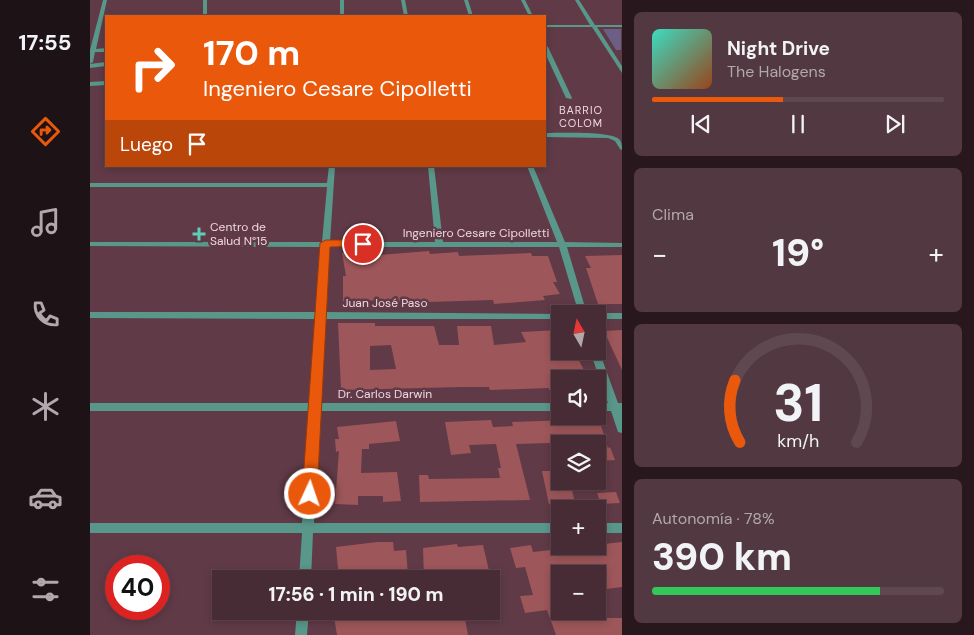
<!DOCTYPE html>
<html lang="es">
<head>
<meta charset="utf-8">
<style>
  :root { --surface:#482c35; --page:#523841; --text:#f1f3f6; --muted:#b1a7ad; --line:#604850; --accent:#ea580c }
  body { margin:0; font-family:"DM Sans",sans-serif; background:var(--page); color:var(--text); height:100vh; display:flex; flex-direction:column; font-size:19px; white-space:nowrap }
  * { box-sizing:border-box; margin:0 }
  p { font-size:16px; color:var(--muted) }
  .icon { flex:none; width:28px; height:28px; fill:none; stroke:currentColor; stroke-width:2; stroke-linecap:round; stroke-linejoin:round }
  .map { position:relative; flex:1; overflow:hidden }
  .sheet { display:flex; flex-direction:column; gap:12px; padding:12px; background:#28181d; width:352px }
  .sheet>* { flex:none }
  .top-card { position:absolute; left:15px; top:15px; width:441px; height:152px; border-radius:0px; box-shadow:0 2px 8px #0003,0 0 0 1px var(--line); background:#ea580c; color:#fff; overflow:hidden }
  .needle { width:32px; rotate:351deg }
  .tools { position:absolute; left:461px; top:305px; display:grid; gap:10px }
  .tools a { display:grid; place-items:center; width:55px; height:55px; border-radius:0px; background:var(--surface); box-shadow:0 2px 8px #0003,0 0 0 1px var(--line); font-size:25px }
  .speed { position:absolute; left:15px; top:555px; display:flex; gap:10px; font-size:25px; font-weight:700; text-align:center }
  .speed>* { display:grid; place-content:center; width:65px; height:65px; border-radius:50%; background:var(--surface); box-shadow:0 2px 8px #0003,0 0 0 1px var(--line); line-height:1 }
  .speed .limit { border:8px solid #d22; background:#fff; color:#111 }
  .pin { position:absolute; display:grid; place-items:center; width:42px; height:42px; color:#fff; margin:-21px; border:2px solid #fff; border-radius:50%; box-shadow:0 1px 5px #0007 }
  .me { position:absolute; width:55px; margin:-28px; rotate:3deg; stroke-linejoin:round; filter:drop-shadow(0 0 4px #0008) }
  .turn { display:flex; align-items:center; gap:18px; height:105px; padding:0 15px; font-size:22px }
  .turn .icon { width:65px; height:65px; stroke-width:2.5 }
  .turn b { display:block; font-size:35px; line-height:42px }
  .then { display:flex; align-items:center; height:48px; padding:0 15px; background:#0003; gap:10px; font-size:19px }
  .big { font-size:38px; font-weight:800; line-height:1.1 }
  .sheet .widget { flex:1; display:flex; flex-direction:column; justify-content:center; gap:8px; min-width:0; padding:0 18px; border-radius:8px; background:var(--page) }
  .sheet .dial { align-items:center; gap:0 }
  .dial svg { height:130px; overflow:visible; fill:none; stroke:var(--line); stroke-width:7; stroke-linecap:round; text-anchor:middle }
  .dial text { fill:var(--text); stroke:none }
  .song { display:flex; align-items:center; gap:15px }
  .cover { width:60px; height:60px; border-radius:8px; background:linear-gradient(135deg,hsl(170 70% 55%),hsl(20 70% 35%)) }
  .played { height:5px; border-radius:2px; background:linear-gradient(90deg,var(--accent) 45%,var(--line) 45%) }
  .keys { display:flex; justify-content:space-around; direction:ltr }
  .heat { display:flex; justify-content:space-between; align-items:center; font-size:28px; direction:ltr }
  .charge { height:8px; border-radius:4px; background:linear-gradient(90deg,#34c759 78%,var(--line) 0) }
  .trip { position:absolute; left:122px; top:570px; width:288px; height:50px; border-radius:0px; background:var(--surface); box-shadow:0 2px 8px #0003,0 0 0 1px var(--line); font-weight:800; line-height:50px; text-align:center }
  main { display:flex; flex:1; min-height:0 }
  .dock { display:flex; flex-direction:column; width:90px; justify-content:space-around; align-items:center; background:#1d1215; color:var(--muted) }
  .dock .icon { width:35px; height:35px }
  .dock .on { color:var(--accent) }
  .dock b { font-size:22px; color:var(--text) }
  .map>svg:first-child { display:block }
  .green { fill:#6b5f85 }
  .building { fill:#9d5659; fill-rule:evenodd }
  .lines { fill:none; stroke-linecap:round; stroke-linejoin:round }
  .minor { fill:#58978a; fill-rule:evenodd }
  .route { fill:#ea580c; stroke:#983908 }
  .poi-dot { fill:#5eceb8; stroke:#603a47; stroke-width:2 }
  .labels { text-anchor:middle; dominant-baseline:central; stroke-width:5; stroke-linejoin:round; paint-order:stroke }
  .far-neighbourhood-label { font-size:11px; letter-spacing:1px; fill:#f0d7de; stroke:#603a47 }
  .poi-label { font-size:12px; fill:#f0d7de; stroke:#603a47; text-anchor:start }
  .street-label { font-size:12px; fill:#f0d7de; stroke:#603a47 }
</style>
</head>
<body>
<main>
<nav class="dock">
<b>17:55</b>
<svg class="icon on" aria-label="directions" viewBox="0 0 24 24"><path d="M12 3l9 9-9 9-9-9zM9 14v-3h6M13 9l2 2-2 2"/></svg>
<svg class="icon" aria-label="music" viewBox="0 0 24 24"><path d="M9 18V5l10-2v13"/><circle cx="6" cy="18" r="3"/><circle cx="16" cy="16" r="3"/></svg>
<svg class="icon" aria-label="phone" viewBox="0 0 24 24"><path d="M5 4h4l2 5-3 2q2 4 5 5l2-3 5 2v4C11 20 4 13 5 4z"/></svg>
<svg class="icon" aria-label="climate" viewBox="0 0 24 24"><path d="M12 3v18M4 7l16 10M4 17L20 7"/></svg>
<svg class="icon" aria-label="car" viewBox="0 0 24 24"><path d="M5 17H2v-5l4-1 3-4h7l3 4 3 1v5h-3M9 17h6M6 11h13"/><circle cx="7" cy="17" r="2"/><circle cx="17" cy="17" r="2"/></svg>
<svg class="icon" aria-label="filters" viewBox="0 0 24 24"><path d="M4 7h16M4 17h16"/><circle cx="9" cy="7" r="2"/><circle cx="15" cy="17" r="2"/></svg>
</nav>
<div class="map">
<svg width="532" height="635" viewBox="0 0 532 635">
  <rect width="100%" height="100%" fill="#603a47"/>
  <path class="green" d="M513,29h18v21h-5z"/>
  <g class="building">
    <path d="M288,250l1,5 50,-4 1,3 28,-2 1,4 72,-3 1,3h16l9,26h-4l7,12 -17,2 2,4 -51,4 -1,-4 -97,3v-3l-53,1v-25h3l-4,-23z"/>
    <path d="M532,255v49h-24l-12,-36h5l-6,-12z"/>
    <path d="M248,323h37v3h59l5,19h20l-2,-19h34l3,19 32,-3 -5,-10 39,-2v21h14l13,25h-6l1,3h-22v10l-11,1v-2l-59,2 -1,-3h-26l-122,3zM301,345l5,24 -26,1v-24z"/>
    <path d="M532,330v40l-18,-39z"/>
    <path d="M509,419l9,29 2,-1 5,13 -16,1 -1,-23h-25l2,6h-15v19h-3l-6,-20 -35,1 14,56 -110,2 -1,-27h9l1,4 71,-1 -2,-10h3l-5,-24 -27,1 2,8 -20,2 -6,-33 46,-2 2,7 20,-1 -1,-4z"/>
    <path d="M306,421l4,20 -31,3v5h-7l-1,24 36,-1 4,29 -18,1v-6h-25v9l-23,-1 4,-53 -3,1 -1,-13h4l-2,-12z"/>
    <path d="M452,471h18v10h10l5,22 -26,1z"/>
    <path d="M526,492l4,11 -19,1 -4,-11z"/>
    <path d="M287,542h16l1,9 12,-1 2,25 -69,4 -3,-32z"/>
    <path d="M532,542v45l-24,3v-16h-38v37h14l2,7h46v17h-66l-9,-25 -22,3 -5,-17 13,-1 -8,-28 -9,1 -6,-20 21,-3 2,7z"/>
    <path d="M367,544l1,3 25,-2 8,34h-21l-1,-4 -45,4 -1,-31z"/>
    <path d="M243,611h80l1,10 51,-2 3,16h-131z"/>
  </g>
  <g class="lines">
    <g class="minor">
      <path d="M13,0h4l-11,49 10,-1v4h-11l-2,10 -3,2v-14z"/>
      <rect x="113" y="0" width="4" height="16"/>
      <rect x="250" y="0" width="4" height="16"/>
      <path d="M311,0h4l3,16h-4z"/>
      <path d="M374,0h4l5,16h-4z"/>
      <path d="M431,0h4l8,16h-4z"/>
      <path d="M485,0h4l16,25h27v2h-25l25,39v7l-30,-46h-47v-2h45z"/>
      <path d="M455,45l3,2 24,51 -1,1 -5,-1 -21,-45z"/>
      <path d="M16,62v4l-16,2v-4z"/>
      <path d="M16,81v4l-16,1v-4z"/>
      <path d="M455,133c14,0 65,-2 74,6 3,3 3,7 3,11l-2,-1 -5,-8 -7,-3 -63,-1z"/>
      <path d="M239,166h6l-5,76h105l-7,-76h6l9,76h114l-30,-76h6l32,76 57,1v4h-55l20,67h-8l-20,-67h-229l-5,65 238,2h-3v5h-235l-6,84h241v8h-241l-5,112h246v10h-247l-2,46h-12l3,-46h-212v-10h212l7,-112h-219v-8h219l7,-84 -226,-1v-6h227l5,-65 -232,-1v-4h232l5,-55h-237v-4h237z"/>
      <path d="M508,313h24v6h-24v-5h-3z"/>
      <path d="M508,348l20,55h4v30l-4,-1 -7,-21h-13v-8h10l-18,-52h8z"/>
      <rect x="508" y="523" width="24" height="10"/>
      <path d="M207,611h12l-2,24h-12z"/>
    </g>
  </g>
  <path class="route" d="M273,240l5,4 -1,2 -37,1 -13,247 -2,4 -5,2 -5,-2 -3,-4 18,-251 6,-3z"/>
  <path class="poi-dot" d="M106.5 226.5h5v5h5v5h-5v5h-5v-5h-5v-5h5z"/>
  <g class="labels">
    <g class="far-neighbourhood-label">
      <text x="491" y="110">BARRIO<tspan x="491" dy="13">COLOM</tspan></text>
    </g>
    <g class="poi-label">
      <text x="120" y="227">Centro de<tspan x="120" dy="14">Salud N°15</tspan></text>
    </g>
    <g class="street-label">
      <text x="386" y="233">Ingeniero Cesare Cipolletti</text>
      <text x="295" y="303">Juan José Paso</text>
      <text x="295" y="394">Dr. Carlos Darwin</text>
    </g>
  </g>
</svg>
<div class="tools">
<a><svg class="needle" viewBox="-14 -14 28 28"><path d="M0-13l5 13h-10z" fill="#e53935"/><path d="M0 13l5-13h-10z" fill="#b1a7ad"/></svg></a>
<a><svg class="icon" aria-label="sound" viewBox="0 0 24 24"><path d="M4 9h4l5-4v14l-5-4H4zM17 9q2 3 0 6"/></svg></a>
<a><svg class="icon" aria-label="layers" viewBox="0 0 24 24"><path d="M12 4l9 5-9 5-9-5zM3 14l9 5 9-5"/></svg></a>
<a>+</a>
<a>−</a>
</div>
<div class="speed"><div class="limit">40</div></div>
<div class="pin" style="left:273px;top:244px;background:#d93025"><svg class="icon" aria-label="arrive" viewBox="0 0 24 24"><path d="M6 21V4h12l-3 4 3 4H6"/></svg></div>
<svg class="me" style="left:220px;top:494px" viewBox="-20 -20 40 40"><circle r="17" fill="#ea580c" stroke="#fff" stroke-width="3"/><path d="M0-11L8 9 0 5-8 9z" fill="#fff"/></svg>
<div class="trip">17:56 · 1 min · 190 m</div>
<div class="top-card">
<div class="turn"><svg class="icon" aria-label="right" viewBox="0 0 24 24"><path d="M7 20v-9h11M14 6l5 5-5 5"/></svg><div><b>170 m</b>Ingeniero Cesare Cipolletti</div></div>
<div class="then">Luego<svg class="icon" aria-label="arrive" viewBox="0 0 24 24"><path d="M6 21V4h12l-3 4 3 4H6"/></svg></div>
</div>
</div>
<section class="sheet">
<div class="widget">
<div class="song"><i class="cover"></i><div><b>Night Drive</b><p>The Halogens</p></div></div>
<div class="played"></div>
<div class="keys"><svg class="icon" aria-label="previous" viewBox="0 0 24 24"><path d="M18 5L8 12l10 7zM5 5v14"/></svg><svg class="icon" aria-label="pause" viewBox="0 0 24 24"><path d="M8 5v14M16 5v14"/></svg><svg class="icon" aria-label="next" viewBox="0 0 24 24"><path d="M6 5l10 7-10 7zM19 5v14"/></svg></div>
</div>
<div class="widget"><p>Clima</p>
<div class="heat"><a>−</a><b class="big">19°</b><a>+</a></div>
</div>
<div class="widget dial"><svg viewBox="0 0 100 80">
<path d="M14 69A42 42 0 1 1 86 69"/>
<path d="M14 69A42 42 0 0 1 11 31" stroke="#ea580c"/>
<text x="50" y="56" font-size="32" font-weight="700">31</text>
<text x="50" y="72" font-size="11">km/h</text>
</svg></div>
<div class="widget"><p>Autonomía · 78%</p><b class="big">390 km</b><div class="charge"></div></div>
</section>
</main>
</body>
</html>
